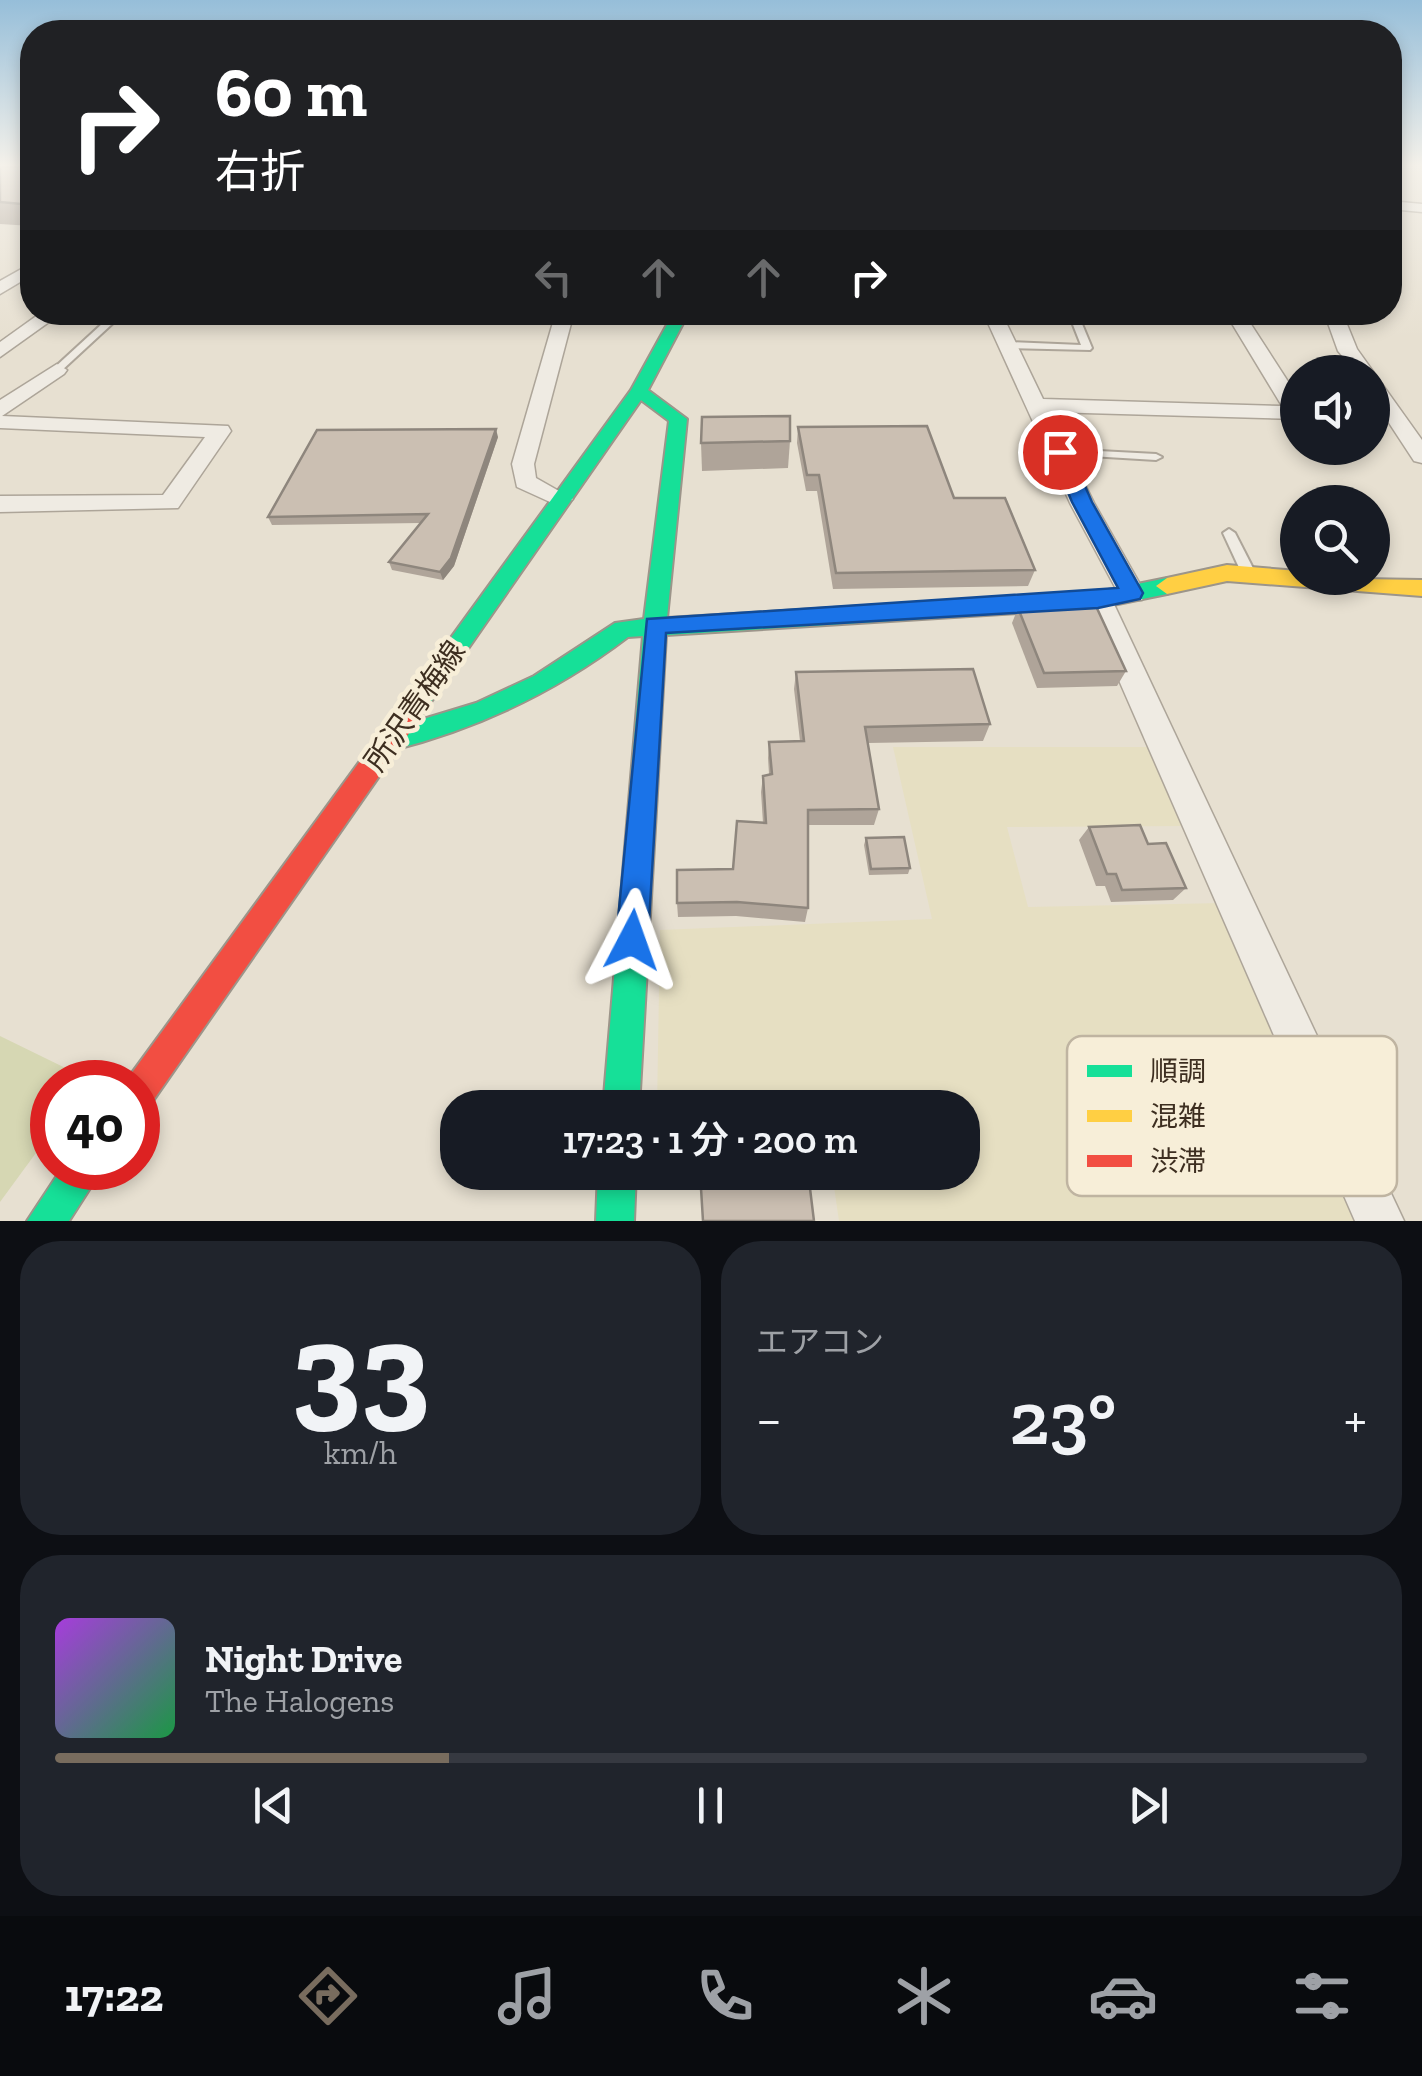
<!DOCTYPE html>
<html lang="ja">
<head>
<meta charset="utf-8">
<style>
  :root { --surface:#171b24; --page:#20242c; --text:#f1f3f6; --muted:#9ea1a6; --line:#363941; --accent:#786c5e }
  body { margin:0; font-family:"Zilla Slab","Noto Sans JP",serif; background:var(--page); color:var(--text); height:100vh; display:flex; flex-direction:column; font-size:38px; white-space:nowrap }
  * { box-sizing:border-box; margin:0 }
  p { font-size:32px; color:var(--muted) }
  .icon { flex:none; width:55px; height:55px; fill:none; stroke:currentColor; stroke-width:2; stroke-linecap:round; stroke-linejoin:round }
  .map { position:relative; height:1221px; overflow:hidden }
  .panel { display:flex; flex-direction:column; gap:20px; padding:20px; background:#0d0f14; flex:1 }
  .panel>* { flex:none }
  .hud { position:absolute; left:20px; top:20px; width:1382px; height:305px; border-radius:40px; box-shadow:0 5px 15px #0003; background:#202124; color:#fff; overflow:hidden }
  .tools { position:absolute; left:1280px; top:355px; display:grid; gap:20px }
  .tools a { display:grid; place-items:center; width:110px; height:110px; border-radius:50%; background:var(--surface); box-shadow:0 5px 15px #0003; font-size:50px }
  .speed { position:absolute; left:30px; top:1060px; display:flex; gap:20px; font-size:50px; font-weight:700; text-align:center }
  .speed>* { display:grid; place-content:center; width:130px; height:130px; border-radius:50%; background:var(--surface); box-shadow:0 5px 15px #0003; line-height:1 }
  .speed .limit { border:15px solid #d22; background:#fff; color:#111 }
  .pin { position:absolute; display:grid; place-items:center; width:85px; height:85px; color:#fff; margin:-42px; border:5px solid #fff; border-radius:50%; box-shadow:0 2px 10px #0007 }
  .me { position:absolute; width:110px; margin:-55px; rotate:4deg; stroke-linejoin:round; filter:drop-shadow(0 0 8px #0008) }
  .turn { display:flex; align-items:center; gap:35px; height:210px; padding:0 30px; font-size:45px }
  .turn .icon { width:130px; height:130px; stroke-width:2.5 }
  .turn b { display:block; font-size:70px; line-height:85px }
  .lanes { display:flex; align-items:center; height:95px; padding:0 30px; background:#0003; justify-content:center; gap:50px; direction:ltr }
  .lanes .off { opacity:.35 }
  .big { font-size:75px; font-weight:600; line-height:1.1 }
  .panel .widget { flex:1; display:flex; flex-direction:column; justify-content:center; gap:15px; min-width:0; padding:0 35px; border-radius:40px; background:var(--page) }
  .panel .dial { align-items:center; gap:0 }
  .dial b { font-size:130px; line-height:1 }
  .song { display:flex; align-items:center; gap:30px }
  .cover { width:120px; height:120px; border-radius:15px; background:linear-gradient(135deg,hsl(280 70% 55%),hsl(140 70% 35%)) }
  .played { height:10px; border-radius:5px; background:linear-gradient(90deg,var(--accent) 30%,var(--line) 30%) }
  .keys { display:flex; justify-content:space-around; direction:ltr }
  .heat { display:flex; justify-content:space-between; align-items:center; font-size:55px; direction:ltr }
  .panel .tiles { flex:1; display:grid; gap:20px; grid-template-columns:1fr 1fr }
  .widget:last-child { grid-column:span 2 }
  .trip { position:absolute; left:440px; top:1090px; width:540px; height:100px; border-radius:40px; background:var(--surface); box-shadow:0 5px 15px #0003; font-weight:600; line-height:100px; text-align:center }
  .tab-bar { display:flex; height:160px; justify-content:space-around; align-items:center; background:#090b0e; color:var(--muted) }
  .tab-bar .icon { width:70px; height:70px }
  .tab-bar .on { color:var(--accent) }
  .tab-bar b { font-size:45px; color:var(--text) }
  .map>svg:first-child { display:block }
  .farmland { fill:#e6dfc2 }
  .green { fill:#d6d7b3 }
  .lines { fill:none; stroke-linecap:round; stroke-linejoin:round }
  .lane-casing { stroke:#ada599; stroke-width:4 }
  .street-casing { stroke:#ada599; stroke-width:3 }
  .fast-casing { stroke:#9c958a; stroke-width:4 }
  .slow-casing { stroke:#9c958a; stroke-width:4 }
  .jam-casing { stroke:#9c958a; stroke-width:4 }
  .lane { fill:#efebe3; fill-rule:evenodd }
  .street { fill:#efebe3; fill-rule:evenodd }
  .fast { fill:#16e098; fill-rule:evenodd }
  .slow { fill:#ffcf43; fill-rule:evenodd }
  .jam { fill:#f24e42; fill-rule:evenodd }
  .wall { fill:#afa499 }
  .shaded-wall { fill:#8e867d }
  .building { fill:#cbbfb2; stroke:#8e867d; stroke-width:2.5 }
  .route { fill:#1a73e8; stroke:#114b97; stroke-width:2.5 }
  .labels { text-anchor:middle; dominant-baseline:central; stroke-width:9; stroke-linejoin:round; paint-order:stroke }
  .street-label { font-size:30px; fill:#3d2e20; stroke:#f7eed8 }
  .key { fill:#f7eed8; stroke:#bfb4a1; stroke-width:2.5 }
  .key-label { font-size:28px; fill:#3d2e20 }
</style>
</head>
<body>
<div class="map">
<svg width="1422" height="1221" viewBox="0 0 1422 1221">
  <rect width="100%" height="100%" fill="#e7e0d1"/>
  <path class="farmland" d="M893,747h266l31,79 -183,1 21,80 195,-4 144,318h-528l-7,-48 130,-1v-64h-305l3,-178 272,-11z"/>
  <path class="green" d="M0,1036l90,44 -38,2v49l-52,71z"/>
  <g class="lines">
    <defs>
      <g id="lane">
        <path d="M115,312h10l-65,60h-6v-4z"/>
        <path d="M1068,312h9l15,36 -2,2 -82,-2 -5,-3 5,-3 73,3z"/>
        <path d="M1061,449l95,5 6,3 -6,3 -99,-6v-4z"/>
        <path d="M1229,529l6,4 21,41 -2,3h-10l-2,-3 -19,-41z"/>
      </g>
      <g id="street">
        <path d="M1390,201l32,3v8l-32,-3z"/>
        <path d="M32,263v12l-32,19v-13z"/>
        <path d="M42,312h21l-63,45v-15z"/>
        <path d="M556,312h18l-40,152 2,14 37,21 -12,8 -44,-20 -5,-23z"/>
        <path d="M983,312h18l42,87 239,7 -57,-94h18l55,85v22l-249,-7 45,91 51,90 -3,7h-20l-52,-97z"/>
        <path d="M1324,312h18l15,37 65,91v23l-8,-2 -42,-64v-25h-16l-18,-21z"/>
        <path d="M57,364l10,6 -3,4 -62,42 226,10 3,5 -53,77 -178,4v-16l163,-1 42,-58 -205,-9v-28z"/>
        <path d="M1098,590l10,3 4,7 292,621h-49l-271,-621 4,-7z"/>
      </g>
      <g id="fast">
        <path d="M674,312h15l-41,78 39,29 -20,199 431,-26 69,-14 11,8 -11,8 -69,14 -432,27 -27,473h-36l40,-472 -15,1c-71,54 -148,91 -235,113l-9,-3 -4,-8 4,-8 92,-28 58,-27 81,-53 29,-4 25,-198 -28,-21 -222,319 -9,3 -9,-3 -4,-7 234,-322z"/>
        <path d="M62,1168h41l-34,53h-42z"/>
        <path d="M598,1172h38l-2,49h-38z"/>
      </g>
      <path id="slow" d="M1227,565l71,6v7l124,2v16l-195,-15 -60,13 -11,-8 11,-8z"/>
      <path id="jam" d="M410,702l9,3 4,7 -4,7 -269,386 -12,5v-28l-12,-1 275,-376z"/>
    </defs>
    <use href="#lane" class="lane-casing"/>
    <use href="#street" class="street-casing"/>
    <use href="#fast" class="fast-casing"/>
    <use href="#slow" class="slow-casing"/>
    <use href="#jam" class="jam-casing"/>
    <use href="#lane" class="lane"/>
    <use href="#street" class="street"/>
    <use href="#fast" class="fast"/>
    <use href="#slow" class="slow"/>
    <use href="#jam" class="jam"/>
  </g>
  <g class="wall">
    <path d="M0,166h32v60l-32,-2z"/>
    <path d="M798,427l156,71 81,72 -7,16 -195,3 -16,-98h-11l-9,-48z"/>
    <path d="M498,437l-44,129 -11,14 -51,-10 -3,-8 32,-39 -149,2 -4,-8z"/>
    <path d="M790,441l-2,27 -86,3 -1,-28z"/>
    <path d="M1018,608l108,63 -9,15 -80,2 -25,-65z"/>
    <path d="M796,672l194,52 -7,17 -115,2 11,66 -5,16h-66v83l-3,14 -69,-6 -58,1 -1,-14 56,-34 30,-46 -2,-31 2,-16 6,-2 -1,-16 1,-16 31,-1 -6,-52z"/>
    <path d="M1089,827l59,17 38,44 -13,12 -62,2 -6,-16h-9l-17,-46z"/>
    <path d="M866,838l44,30 -2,6 -39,1 -5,-30z"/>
  </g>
  <path class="shaded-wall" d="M496,429l2,8 -44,129 -11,14 -3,-8z"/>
  <g class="building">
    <path d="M0,166h32v39l-32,-3z"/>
    <path d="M790,416v25l-89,2 1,-26z"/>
    <path d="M927,426l27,72h51l30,72 -199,3 -17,-98h-12l-9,-48z"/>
    <path d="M496,429l-45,129 -11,14 -51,-10 39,-48 -160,3 49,-87z"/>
    <path d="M1095,604l31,67 -82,2 -26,-65z"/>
    <path d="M973,669l17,55 -125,3 14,82 -71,1v98l-71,-6 -60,1v-33l56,-1 4,-48 29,2 -3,-47 9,-2 -3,-32 35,-1 -8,-69z"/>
    <path d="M1140,825l8,19 18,-1 20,45 -64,2 -6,-16h-9l-18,-47z"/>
    <path d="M904,837l6,31 -39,1 -5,-31z"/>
    <path d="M700,1172h108l6,49h-111z"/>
  </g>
  <linearGradient id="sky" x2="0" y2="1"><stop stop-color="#96bed9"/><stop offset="0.49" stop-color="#f4f1ea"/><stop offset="1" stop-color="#f4f1ea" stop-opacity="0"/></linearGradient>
  <rect width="1422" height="337" fill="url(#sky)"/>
  <path class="route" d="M1060,447l10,5 22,50 51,91 -3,6 -42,9 -432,25 -18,307 -5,11 -11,4 -11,-4 -5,-11 31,-321 471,-31 -46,-86 -21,-50z"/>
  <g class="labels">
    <g class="street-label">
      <text transform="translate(415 706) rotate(-55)">所沢青梅線</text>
    </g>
  </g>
  <rect x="1067" y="1036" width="330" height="160" rx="15" class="key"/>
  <rect x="1087" y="1065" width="45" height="12" fill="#16e098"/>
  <rect x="1087" y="1110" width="45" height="12" fill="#ffcf43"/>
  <rect x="1087" y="1155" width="45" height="12" fill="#f24e42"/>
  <g class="key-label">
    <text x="1150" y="1081">順調</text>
    <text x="1150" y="1126">混雑</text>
    <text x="1150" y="1171">渋滞</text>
  </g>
</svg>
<div class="tools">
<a><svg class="icon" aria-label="sound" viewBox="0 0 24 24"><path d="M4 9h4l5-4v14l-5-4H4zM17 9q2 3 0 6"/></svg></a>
<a><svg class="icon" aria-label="search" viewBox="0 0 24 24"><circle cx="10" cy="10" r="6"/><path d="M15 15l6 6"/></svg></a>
</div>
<div class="speed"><div class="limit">40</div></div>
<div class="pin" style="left:1060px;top:452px;background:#d93025"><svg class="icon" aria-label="arrive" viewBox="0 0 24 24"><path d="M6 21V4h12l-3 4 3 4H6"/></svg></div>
<svg class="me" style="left:632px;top:940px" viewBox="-20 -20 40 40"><path d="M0-17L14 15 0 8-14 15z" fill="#1a73e8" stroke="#fff" stroke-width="4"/></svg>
<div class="trip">17:23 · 1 分 · 200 m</div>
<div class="hud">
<div class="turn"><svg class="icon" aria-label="right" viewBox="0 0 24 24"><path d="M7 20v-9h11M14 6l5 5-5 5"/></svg><div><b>60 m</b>右折</div></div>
<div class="lanes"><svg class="icon off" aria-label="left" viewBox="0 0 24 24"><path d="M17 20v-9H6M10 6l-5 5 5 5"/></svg><svg class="icon off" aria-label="ahead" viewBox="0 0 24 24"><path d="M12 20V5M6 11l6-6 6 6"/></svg><svg class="icon off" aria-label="ahead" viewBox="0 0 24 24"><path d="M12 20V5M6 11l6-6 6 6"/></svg><svg class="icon" aria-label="right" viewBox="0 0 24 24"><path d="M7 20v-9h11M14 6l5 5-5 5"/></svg></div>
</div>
</div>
<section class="panel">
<div class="tiles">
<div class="widget dial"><b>33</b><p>km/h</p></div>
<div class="widget"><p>エアコン</p>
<div class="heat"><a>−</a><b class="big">23°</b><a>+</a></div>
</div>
<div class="widget">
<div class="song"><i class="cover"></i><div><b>Night Drive</b><p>The Halogens</p></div></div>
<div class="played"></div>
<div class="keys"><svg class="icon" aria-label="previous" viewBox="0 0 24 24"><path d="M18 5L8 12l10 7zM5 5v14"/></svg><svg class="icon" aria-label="pause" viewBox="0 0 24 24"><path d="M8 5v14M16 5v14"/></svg><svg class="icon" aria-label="next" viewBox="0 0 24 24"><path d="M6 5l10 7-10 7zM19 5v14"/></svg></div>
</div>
</div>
</section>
<nav class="tab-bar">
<b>17:22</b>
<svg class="icon on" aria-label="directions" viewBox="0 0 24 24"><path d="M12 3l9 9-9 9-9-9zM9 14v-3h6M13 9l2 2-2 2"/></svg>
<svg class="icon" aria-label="music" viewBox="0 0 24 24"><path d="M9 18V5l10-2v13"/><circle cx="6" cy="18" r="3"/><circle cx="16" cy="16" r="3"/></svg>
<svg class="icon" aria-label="phone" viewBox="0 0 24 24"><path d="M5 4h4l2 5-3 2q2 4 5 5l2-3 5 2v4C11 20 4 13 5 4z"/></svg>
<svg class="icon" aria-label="climate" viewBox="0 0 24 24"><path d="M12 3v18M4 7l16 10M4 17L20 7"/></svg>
<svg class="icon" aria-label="car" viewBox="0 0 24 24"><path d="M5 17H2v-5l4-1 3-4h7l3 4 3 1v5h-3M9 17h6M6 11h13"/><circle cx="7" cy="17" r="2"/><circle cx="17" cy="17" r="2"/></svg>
<svg class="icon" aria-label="filters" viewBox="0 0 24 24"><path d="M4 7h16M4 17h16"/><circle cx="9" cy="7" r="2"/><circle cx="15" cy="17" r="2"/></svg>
</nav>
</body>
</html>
